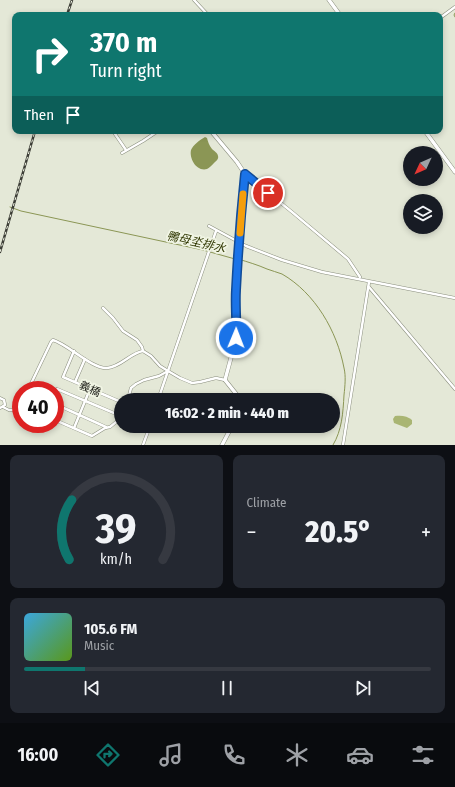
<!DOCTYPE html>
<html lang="en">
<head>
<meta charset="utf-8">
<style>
  :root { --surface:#171b24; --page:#242831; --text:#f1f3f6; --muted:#9ea1a6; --line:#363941; --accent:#0f766e }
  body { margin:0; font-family:"Fira Sans Condensed","Noto Sans TC",sans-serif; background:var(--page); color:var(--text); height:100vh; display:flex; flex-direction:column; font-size:15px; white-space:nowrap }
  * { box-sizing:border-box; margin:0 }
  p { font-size:13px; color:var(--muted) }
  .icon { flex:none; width:22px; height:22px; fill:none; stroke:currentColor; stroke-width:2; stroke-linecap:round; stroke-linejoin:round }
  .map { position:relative; height:445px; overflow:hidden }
  .details { display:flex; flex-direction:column; gap:10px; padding:10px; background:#0d0f14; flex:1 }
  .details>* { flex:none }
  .banner { position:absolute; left:12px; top:12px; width:431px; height:122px; border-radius:8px; box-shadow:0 2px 6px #0003; background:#0f766e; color:#fff; overflow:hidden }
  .needle { width:26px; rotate:226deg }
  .buttons { position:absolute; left:403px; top:146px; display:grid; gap:8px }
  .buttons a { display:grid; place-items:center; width:40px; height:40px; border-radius:50%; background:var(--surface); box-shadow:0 2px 6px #0003; font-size:20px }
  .speed { position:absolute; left:12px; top:381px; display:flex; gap:8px; font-size:20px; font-weight:700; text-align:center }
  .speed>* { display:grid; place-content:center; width:52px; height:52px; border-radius:50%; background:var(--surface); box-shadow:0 2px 6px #0003; line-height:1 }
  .speed .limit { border:6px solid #d22; background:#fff; color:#111 }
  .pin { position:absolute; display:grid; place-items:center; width:34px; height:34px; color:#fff; margin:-17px; border:2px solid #fff; border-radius:50%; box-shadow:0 1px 4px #0007 }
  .me { position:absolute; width:44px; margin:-22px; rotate:1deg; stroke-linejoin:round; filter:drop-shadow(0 0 3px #0008) }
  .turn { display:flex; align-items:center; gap:14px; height:84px; padding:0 12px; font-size:18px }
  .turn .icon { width:52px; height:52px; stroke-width:2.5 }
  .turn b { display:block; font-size:28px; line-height:34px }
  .then { display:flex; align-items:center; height:38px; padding:0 12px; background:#0003; gap:8px; font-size:15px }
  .big { font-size:30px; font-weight:800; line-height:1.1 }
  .details .tile { flex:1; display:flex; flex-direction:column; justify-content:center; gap:6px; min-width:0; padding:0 14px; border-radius:8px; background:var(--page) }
  .details .dial { align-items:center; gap:0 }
  .dial svg { height:104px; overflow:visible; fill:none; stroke:var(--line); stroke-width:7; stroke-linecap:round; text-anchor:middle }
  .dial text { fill:var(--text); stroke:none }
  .song { display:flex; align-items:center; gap:12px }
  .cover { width:48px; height:48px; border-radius:6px; background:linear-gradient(135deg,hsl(200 70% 55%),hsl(90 70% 35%)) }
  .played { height:4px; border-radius:2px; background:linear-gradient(90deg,var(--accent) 15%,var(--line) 15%) }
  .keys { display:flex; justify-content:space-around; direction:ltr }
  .heat { display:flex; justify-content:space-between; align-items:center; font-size:22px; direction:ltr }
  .details .tiles { flex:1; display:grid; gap:10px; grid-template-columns:1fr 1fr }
  .tile:last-child { grid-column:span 2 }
  .trip { position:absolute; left:114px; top:393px; width:226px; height:40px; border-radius:20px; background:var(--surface); box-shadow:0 2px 6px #0003; font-weight:800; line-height:40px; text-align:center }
  .tab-bar { display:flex; height:64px; justify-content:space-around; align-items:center; background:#090b0e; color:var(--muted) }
  .tab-bar .icon { width:28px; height:28px }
  .tab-bar .active { color:var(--accent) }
  .tab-bar b { font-size:18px; color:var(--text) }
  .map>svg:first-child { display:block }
  .forest { fill:#a9b573 }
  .water { fill:#8b9655 }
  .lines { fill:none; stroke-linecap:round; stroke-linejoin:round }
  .stream { stroke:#8b9655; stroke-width:1 }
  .street-casing { stroke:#8b8f7f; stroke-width:3.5 }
  .secondary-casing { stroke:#8b8f7f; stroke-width:4.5 }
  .street { stroke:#fff; stroke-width:2.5 }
  .secondary { stroke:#fff; stroke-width:3.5 }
  .rail-casing { stroke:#3b3c35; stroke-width:2.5 }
  .rail { stroke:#f1f5e4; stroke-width:1; stroke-dasharray:3; stroke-linecap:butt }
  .route-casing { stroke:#114b97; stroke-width:10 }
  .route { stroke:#1a73e8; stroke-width:7 }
  .slow { stroke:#f59e0b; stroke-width:7 }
  .labels { text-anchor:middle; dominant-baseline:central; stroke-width:3.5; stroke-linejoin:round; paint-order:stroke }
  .street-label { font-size:11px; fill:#1a1b15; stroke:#f1f5e4 }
  .water-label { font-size:12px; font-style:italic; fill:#323904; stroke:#f1f5e4 }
</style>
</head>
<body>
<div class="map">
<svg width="455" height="445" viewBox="0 0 455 445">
  <rect width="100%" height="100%" fill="#e4e8d7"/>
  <path class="forest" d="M395,416c6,-1 13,0 17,4v4l-5,4 -13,-5 -1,-4z"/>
  <path class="water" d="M205,137l2,1c1,4 2,7 5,11 2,2 6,4 6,7 1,3 -2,5 -4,7 -2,2 -5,5 -7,6 -10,3 -18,-10 -16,-19 2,-5 9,-10 14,-13z"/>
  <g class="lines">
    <g class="stream">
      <path d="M455,13l-1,2 1,2"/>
      <path d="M10,207l11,4 182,39 32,9"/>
      <path d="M238,259c10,3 20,6 29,10 5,2 10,3 15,5 33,19 55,57 62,94 2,8 1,18 0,27 -1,18 -2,35 -11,50"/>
    </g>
    <defs>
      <g id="street">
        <path d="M194,0l14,15"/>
        <path d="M440,18l15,-11"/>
        <path d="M113,131l13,19"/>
        <path d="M122,153l21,-12 12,-8 5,-2"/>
        <path d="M245,174l47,38 56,47 12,18"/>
        <path d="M209,226l37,20 36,14 40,12 133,26"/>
        <path d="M369,287l86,102"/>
        <path d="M103,308l10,10 10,13 14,9 5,7 1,4 8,5 9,10 8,5"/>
        <path d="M74,351l-11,26 58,25"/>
        <path d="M75,382l10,-23"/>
        <path d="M57,389l64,27"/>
        <path d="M28,390l23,-48 2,-2c16,5 39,29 54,28 14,-1 23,-15 36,-17"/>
        <path d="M0,398l4,2 1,5 -5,3"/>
        <path d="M128,400l3,-12 5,-4 8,-4 15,-4 9,-5 12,7 12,5 8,-1 16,-4 9,2"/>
        <path d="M158,400l58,-169"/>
        <path d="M55,404l51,23"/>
        <path d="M3,407l6,3h4l8,-10"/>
        <path d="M55,420l37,16 13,-8 5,-1 11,-9"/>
        <path d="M74,428l16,-39"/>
        <path d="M143,445l7,-19"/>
        <path d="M343,445l26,-163"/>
      </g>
      <g id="secondary">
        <path d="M329,0l11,15"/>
        <path d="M211,131l26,31 8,12 -8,83 -2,53 2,17 -1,12 -11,41 12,15 2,5"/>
        <path d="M425,131l30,41"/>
        <path d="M222,445l10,-19"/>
      </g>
    </defs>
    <use href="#street" class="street-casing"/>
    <use href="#secondary" class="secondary-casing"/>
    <use href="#street" class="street"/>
    <use href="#secondary" class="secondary"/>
    <defs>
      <g id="rail">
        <path d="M67,15l5,-15"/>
        <path d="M0,252l35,-121"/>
      </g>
    </defs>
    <use href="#rail" class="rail-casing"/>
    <use href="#rail" class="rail"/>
  </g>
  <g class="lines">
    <defs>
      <path id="route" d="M236,338c1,-16 -1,-32 0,-48 2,-39 5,-78 9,-116l23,19"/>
    </defs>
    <use href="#route" class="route-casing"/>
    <use href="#route" class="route"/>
    <path class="slow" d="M240,233l3,-39"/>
  </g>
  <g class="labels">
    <g class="street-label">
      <text transform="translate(90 389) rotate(24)">義橋</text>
    </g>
    <g class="water-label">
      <text transform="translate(196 242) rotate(13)">鴨母坔排水</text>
    </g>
  </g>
</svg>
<div class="buttons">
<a><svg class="needle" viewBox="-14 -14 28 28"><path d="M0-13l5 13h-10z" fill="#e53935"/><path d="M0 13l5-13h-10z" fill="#9ea1a6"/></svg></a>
<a><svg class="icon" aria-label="layers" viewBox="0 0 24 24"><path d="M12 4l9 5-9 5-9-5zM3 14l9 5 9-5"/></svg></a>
</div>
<div class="speed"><div class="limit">40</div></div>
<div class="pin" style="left:268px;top:193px;background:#d93025"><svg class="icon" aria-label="arrive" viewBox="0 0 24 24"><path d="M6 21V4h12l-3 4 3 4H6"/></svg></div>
<svg class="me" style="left:236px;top:338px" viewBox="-20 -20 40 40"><circle r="17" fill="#1a73e8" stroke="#fff" stroke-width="3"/><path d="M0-11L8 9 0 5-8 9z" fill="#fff"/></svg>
<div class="trip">16:02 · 2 min · 440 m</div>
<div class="banner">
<div class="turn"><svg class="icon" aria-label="right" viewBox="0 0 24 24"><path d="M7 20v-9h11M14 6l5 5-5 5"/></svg><div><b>370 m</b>Turn right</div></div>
<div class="then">Then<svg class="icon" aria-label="arrive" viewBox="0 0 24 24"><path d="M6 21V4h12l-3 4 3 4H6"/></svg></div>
</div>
</div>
<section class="details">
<div class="tiles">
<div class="tile dial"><svg viewBox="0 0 100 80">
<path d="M14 69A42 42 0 1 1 86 69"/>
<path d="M14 69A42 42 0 0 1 16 23" stroke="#0f766e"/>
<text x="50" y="56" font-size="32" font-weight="700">39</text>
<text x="50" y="72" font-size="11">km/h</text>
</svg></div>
<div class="tile"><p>Climate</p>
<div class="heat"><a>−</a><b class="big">20.5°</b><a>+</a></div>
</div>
<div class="tile">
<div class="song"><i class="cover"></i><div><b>105.6 FM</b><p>Music</p></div></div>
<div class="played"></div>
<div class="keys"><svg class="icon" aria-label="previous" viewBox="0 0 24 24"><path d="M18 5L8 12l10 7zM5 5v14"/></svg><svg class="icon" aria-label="pause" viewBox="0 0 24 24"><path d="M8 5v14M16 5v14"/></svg><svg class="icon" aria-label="next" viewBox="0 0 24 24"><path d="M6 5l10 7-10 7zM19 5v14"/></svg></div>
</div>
</div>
</section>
<nav class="tab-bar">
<b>16:00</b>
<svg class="icon active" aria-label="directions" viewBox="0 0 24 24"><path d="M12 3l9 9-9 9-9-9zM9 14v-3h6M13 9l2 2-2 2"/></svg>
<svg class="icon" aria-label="music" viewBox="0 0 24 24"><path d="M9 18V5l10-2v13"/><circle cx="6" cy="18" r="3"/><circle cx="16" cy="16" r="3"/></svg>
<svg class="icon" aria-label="phone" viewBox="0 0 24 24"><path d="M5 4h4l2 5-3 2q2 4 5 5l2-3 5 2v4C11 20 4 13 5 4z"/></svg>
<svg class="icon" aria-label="climate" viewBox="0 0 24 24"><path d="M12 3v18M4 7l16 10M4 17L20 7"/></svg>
<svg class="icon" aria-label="car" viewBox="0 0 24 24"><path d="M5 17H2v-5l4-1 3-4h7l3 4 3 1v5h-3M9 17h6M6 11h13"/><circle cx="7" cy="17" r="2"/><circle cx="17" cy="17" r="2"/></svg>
<svg class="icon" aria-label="filters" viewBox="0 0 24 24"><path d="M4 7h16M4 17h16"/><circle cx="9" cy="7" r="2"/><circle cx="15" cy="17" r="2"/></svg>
</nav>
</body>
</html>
